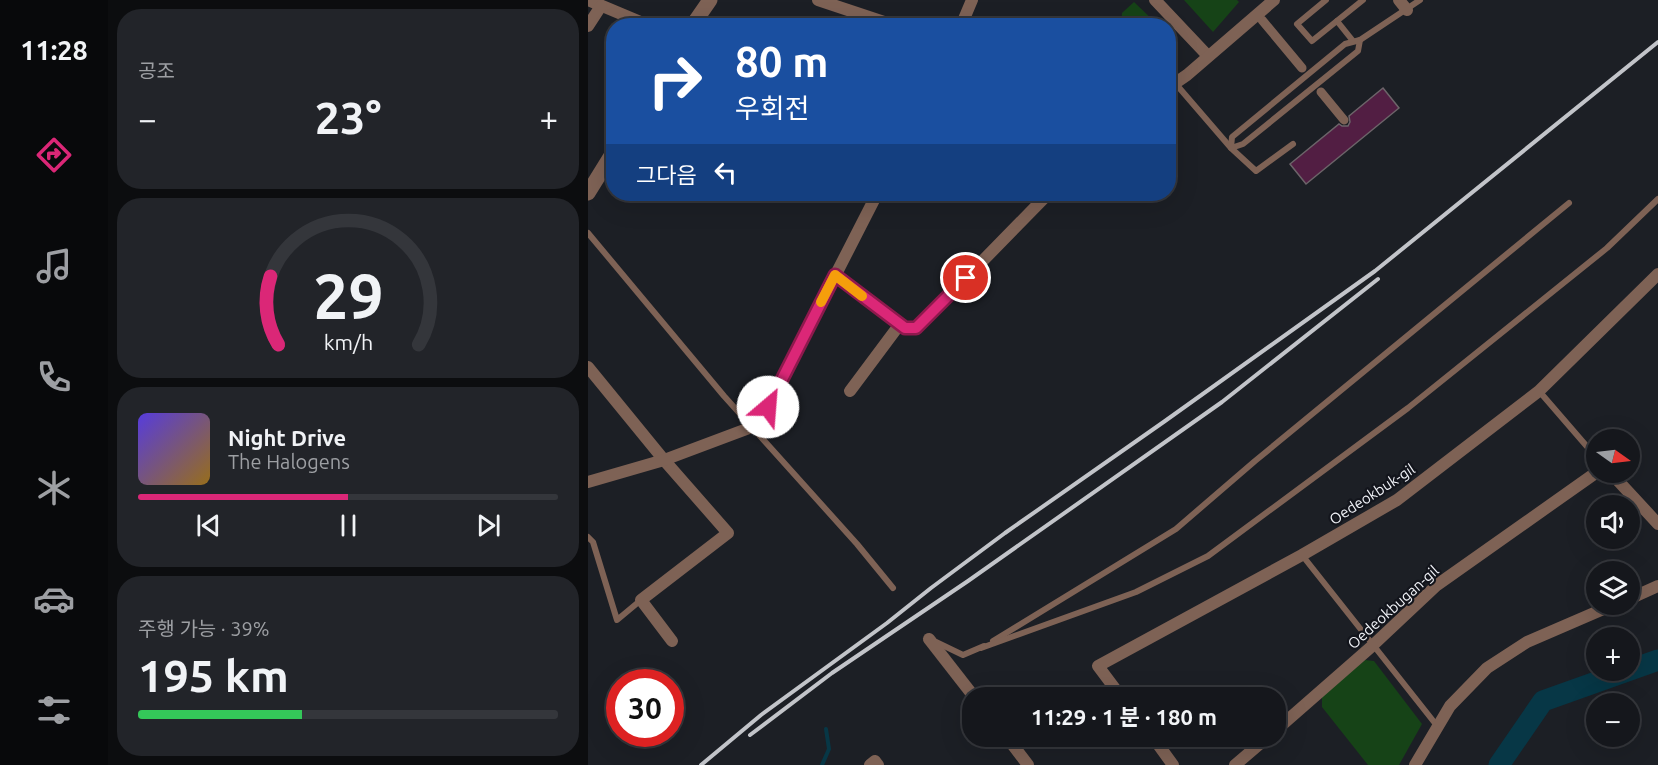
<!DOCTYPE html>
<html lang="ko">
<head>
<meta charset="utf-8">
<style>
  :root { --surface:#15171c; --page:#222429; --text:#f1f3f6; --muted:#9d9fa3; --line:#34363b; --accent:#db2777 }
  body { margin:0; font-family:Ubuntu,"Noto Sans KR",sans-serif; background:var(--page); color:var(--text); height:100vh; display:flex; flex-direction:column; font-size:22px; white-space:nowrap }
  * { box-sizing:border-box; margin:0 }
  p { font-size:20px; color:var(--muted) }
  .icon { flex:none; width:33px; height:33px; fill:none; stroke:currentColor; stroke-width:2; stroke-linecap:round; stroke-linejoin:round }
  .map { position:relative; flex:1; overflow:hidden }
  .sheet { display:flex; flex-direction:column; gap:9px; padding:9px; background:#0c0d0f; width:480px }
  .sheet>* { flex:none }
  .hud { position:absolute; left:18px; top:18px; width:570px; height:183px; border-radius:24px; box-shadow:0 6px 24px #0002,0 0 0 2px var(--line); background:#1a4fa0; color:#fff; overflow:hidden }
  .needle { width:39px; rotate:104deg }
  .fabs { position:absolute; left:998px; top:429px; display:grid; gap:12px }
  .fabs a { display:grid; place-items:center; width:54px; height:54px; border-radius:50%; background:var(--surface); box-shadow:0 6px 24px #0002,0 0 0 2px var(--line); font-size:30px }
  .speed { position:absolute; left:18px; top:669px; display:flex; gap:12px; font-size:30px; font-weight:700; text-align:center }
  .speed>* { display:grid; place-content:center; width:78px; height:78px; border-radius:50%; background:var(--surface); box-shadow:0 6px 24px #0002,0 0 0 2px var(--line); line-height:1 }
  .speed .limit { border:9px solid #d22; background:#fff; color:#111 }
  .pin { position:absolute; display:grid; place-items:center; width:51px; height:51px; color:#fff; margin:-26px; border:3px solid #fff; border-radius:50%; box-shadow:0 2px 6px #0007 }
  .me { position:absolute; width:66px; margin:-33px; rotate:27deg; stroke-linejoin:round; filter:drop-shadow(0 0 4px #0008) }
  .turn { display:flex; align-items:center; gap:21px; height:126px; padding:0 30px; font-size:27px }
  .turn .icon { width:78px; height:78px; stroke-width:2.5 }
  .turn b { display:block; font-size:42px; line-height:51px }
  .then { display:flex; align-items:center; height:57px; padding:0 30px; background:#0003; gap:12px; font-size:22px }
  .big { font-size:45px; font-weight:700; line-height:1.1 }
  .sheet .tile { flex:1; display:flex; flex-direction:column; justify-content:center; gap:9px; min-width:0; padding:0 21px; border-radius:24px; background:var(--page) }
  .sheet .dial { align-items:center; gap:0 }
  .dial svg { height:156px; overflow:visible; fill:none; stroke:var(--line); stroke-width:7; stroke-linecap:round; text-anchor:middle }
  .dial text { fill:var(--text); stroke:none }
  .song { display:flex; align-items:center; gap:18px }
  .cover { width:72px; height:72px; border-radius:9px; background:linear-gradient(135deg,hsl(250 70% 55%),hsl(40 70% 35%)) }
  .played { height:6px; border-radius:3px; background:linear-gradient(90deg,var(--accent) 50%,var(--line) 50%) }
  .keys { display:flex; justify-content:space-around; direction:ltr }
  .heat { display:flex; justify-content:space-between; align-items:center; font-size:33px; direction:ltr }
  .charge { height:9px; border-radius:4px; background:linear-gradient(90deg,#34c759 39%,var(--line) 0) }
  .trip { position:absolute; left:374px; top:687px; width:324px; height:60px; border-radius:24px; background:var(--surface); box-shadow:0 6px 24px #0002,0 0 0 2px var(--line); font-weight:700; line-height:60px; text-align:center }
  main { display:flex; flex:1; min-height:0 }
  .menu { display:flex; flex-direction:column; width:108px; justify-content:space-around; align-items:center; background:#08090b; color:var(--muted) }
  .menu .icon { width:42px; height:42px }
  .menu .selected { color:var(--accent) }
  .menu b { font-size:27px; color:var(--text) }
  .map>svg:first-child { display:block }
  .green { fill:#164317 }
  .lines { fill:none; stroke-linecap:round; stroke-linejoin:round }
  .stream { stroke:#073746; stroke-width:4 }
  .river { stroke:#073746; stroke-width:21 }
  .building { fill:#521e43; stroke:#6c6469; stroke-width:1.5 }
  .service { stroke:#7e6255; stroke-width:6 }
  .pedestrian { stroke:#7e6255; stroke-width:9 }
  .minor { stroke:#7e6255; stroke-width:12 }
  .tertiary { stroke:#7e6255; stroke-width:15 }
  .rail { stroke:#c2c4c9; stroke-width:4 }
  .route-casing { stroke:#8e194d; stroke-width:15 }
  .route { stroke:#db2777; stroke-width:10 }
  .slow { stroke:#f59e0b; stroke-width:10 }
  .labels { text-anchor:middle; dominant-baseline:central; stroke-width:4.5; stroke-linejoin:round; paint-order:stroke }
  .street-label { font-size:15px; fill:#f2f4f9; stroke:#13151c }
</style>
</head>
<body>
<main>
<nav class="menu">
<b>11:28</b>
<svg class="icon selected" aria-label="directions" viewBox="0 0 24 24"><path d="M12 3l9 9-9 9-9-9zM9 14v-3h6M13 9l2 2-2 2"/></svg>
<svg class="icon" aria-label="music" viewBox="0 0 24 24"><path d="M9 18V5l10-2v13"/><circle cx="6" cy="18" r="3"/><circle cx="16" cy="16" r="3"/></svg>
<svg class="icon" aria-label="phone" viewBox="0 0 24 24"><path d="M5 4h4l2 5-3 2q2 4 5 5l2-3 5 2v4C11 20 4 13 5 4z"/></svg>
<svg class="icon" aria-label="climate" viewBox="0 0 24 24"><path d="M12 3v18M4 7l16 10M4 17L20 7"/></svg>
<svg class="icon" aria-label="car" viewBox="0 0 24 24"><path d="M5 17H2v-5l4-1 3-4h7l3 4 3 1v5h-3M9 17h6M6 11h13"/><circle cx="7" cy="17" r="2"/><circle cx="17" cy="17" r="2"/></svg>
<svg class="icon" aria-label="filters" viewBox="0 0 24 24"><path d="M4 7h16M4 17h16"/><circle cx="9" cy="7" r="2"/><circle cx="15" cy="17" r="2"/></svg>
</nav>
<section class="sheet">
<div class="tile"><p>공조</p>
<div class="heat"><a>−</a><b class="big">23°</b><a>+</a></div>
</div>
<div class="tile dial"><svg viewBox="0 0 100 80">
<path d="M14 69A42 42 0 1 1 86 69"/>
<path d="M14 69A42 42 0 0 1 10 34" stroke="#db2777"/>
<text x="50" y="56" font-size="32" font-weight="700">29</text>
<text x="50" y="72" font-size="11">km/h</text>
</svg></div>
<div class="tile">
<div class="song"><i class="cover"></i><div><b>Night Drive</b><p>The Halogens</p></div></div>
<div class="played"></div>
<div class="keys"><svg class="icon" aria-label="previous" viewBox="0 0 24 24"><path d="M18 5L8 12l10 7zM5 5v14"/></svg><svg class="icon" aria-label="pause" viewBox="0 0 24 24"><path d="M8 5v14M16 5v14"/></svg><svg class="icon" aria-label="next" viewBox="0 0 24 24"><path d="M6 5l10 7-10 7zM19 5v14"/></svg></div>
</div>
<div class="tile"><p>주행 가능 · 39%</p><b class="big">195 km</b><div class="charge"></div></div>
</section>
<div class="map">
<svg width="1070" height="765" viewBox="0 0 1070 765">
  <rect width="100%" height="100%" fill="#1c1f25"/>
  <g class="green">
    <path d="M596,0h53l2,2 -26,30z"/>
    <path d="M546,2l24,23h-37l1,-12z"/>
    <path d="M777,660l9,1 48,63 -23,41h-31l-46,-58v-11z"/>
  </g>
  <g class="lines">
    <path class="stream" d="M234,765l7,-16 -3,-20"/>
    <path class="river" d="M911,765l44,-64 115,-41"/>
  </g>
  <path class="building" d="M795,88l16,20 -93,76 -16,-20 49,-40 3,2h6l2,-4 -1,-6z"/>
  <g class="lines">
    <g class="service">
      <path d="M738,0l-29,24 15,17 51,-41"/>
      <path d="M749,21l16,20"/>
      <path d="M587,83l56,65 12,-4 115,-93 2,-11"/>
      <path d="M705,144l-37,27 -25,-23 1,-11 113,-93 15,-4 60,-40"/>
      <path d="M0,233l136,163 133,148 36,44"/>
      <path d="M951,391l57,66"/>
      <path d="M0,537l5,5 24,78 24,-20"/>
      <path d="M714,555l136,172"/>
      <path d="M405,641l183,-112 79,-68 314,-258"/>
      <path d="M348,642l27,13 21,-9"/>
      <path d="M393,648l155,-56 72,-36 200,-148 199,-160 51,-49"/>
    </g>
    <g class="pedestrian">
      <path d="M674,20l40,48"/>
      <path d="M733,92l23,28"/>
    </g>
    <g class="minor">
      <path d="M0,0l62,26"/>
      <path d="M230,0l78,26"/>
      <path d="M567,0l53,56"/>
      <path d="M811,0l8,10"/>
      <path d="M0,26l13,-20"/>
      <path d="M373,26l11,-26"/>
      <path d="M580,88l19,-13 87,-75"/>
      <path d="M247,275l70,53h12l131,-134"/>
      <path d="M0,367l76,93 64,73 -87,67 31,41"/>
      <path d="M262,391l50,-67"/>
      <path d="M1022,472l48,52"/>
      <path d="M0,482l76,-22 88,-33 16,-20 109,-213"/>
      <path d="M1041,599l29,-13"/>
      <path d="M341,639l46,59"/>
      <path d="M534,698l-24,-32 204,-111 95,-55 142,-109 119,-117"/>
      <path d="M687,731l96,-84 66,-62 160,-113"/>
      <path d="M418,736l22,29"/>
      <path d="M564,736l21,29"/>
      <path d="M282,765l5,-4 3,4"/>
      <path d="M647,765l34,-29"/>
      <path d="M827,765l35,-59 37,-38 40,-26 88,-38"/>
    </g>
    <g class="tertiary">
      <path d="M104,26l18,-26"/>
      <path d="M0,193l26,-42"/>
    </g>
    <g class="rail">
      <path d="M162,735l82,-62 136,-92 254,-179 156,-123"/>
      <path d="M113,765l60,-50 126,-92 44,-35 74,-55 160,-112 210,-150 283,-229"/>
    </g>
  </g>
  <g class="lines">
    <defs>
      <path id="route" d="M180,407l67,-132 70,53h11l50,-50"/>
    </defs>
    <use href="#route" class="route-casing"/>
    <use href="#route" class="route"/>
    <path class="slow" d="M233,302l14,-27 27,21"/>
  </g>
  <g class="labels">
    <g class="street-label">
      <text transform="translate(784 494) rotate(-33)">Oedeokbuk-gil</text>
      <text transform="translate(805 607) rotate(-42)">Oedeokbugan-gil</text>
    </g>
  </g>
</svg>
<div class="fabs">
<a><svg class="needle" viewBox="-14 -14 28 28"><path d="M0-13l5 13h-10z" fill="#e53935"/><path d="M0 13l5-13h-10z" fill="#9d9fa3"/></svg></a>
<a><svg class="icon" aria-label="sound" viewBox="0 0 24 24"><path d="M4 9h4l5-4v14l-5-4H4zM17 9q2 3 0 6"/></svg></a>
<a><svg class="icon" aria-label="layers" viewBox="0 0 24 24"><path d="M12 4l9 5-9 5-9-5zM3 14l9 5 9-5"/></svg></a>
<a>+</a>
<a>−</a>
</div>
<div class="speed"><div class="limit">30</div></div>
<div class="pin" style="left:378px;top:278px;background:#d93025"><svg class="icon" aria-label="arrive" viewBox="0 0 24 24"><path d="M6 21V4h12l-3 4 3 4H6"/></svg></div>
<svg class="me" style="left:180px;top:407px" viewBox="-20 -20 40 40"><circle r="19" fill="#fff"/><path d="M0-13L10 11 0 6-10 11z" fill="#db2777"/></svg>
<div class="trip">11:29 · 1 분 · 180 m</div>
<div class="hud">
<div class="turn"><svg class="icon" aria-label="right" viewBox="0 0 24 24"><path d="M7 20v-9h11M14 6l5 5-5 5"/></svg><div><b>80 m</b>우회전</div></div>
<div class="then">그다음<svg class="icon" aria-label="left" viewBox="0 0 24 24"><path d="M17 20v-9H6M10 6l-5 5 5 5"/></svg></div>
</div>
</div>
</main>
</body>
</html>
